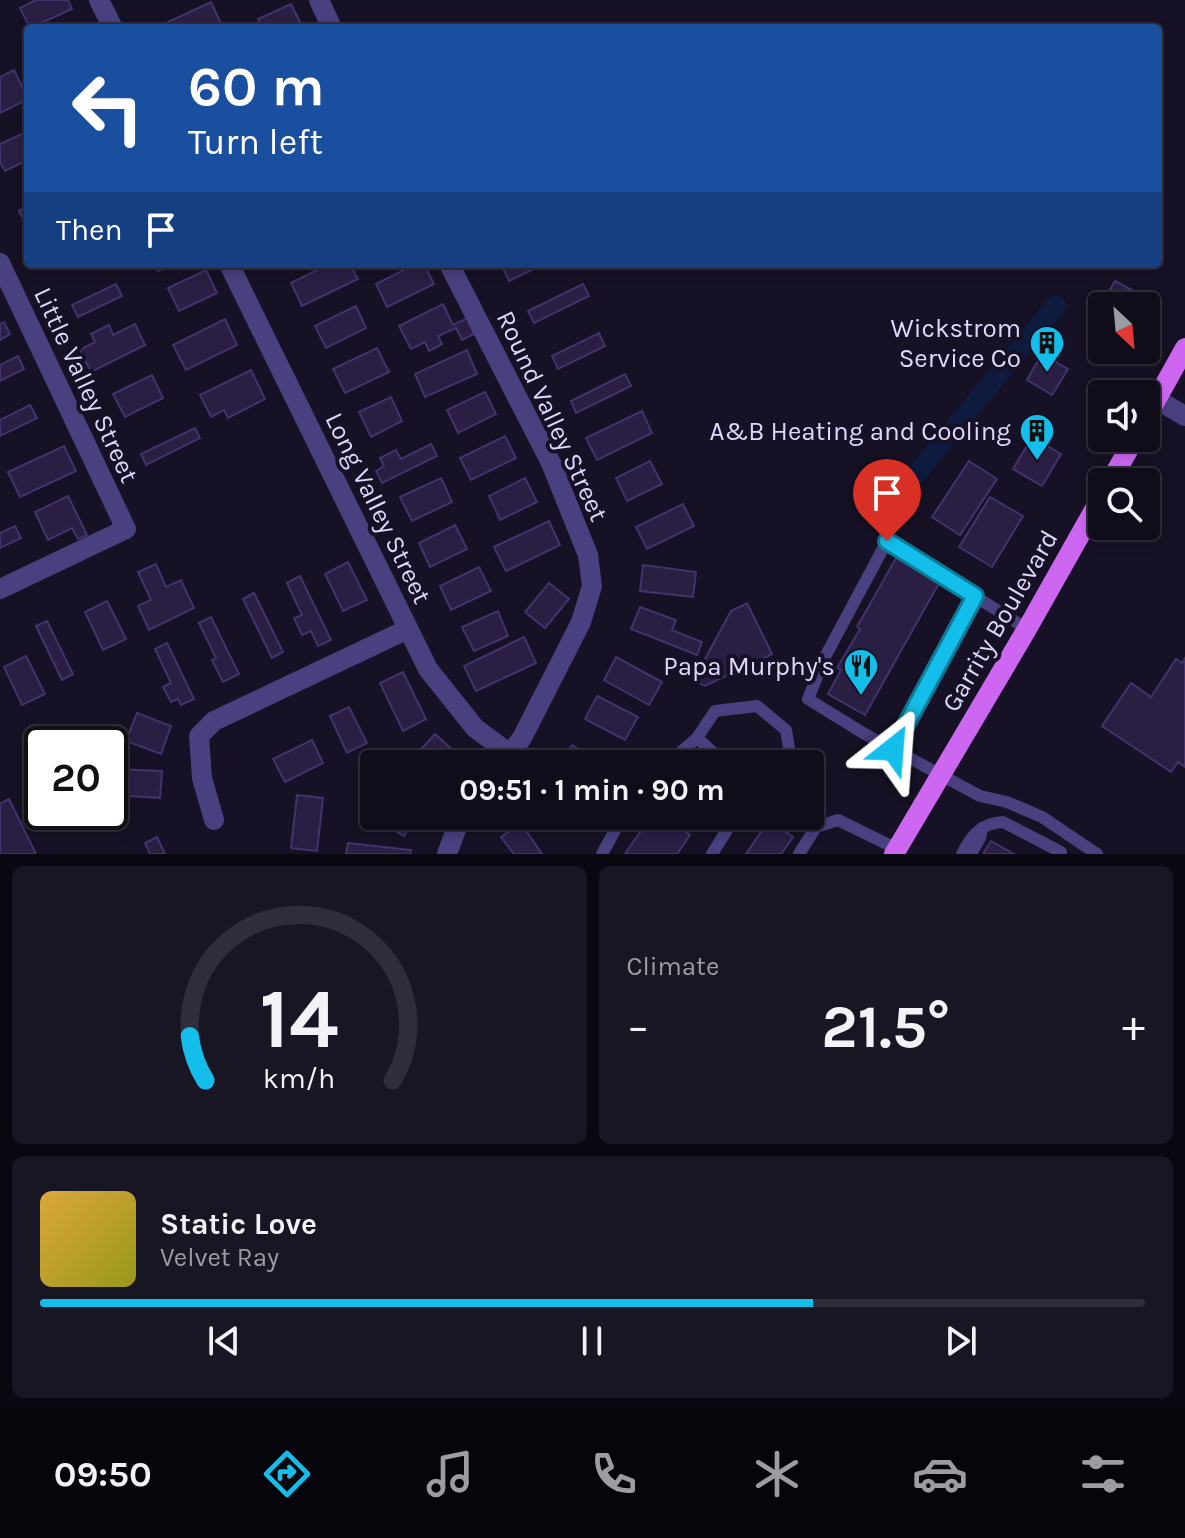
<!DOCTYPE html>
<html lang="en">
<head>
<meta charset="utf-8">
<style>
  :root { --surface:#100d1b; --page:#191624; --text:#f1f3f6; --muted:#9c9ca3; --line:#302d3a; --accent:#14beea }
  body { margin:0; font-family:Karla,sans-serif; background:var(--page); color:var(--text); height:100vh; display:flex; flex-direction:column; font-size:30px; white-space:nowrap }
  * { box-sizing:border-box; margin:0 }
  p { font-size:26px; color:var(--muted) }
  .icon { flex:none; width:44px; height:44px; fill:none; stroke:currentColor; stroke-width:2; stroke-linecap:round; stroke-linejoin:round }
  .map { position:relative; height:854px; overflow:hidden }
  .side { display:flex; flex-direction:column; gap:12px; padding:12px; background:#09070f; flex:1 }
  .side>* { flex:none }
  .banner { position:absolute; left:24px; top:24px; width:1138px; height:244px; border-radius:8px; box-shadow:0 4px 12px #0003,0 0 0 2px var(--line); background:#1a4fa0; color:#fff; overflow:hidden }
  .needle { width:52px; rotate:154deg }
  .tools { position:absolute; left:1088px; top:292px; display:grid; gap:16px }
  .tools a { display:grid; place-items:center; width:72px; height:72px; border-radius:8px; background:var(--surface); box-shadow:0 4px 12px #0003,0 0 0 2px var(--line); font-size:40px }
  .speed { position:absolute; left:24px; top:726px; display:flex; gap:16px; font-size:40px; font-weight:700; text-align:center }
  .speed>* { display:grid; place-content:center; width:104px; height:104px; border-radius:50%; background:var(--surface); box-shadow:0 4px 12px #0003,0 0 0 2px var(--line); line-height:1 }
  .speed .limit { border:4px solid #111; border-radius:12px; background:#fff; color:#111 }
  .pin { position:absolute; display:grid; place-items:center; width:68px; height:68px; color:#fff; margin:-82px -34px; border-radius:50% 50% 50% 0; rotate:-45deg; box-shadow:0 0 8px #0007 }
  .pin .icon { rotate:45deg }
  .me { position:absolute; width:88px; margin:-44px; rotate:28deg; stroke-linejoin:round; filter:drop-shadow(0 0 6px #0008) }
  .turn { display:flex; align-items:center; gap:28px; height:168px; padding:0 32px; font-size:36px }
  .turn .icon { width:104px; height:104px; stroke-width:2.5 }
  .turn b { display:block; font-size:56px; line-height:68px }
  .then { display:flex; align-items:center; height:76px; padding:0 32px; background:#0003; gap:16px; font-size:30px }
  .big { font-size:60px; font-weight:700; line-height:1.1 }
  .side .card { flex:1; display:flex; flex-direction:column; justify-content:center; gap:12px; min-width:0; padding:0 28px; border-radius:12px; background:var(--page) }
  .side .dial { align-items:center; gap:0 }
  .dial svg { height:208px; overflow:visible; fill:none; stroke:var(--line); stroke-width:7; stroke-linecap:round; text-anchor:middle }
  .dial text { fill:var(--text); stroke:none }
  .song { display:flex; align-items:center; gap:24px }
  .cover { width:96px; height:96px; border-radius:12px; background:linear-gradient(135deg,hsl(40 70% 55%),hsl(60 70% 35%)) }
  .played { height:8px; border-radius:4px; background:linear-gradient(90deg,var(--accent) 70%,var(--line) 70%) }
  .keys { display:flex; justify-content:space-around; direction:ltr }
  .heat { display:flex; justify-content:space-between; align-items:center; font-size:44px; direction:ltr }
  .side .tiles { flex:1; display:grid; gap:12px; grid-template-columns:1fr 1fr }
  .card:last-child { grid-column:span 2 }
  .trip { position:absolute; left:360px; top:750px; width:464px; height:80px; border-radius:8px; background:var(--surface); box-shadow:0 4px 12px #0003,0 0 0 2px var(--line); font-weight:700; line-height:80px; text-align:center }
  .tabs { display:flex; height:128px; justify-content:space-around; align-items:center; background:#06050b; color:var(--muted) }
  .tabs .icon { width:56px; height:56px }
  .tabs .active { color:var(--accent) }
  .tabs b { font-size:36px; color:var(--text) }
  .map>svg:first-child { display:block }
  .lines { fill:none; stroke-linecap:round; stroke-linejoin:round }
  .canal { stroke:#0e1b3f; stroke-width:20 }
  .building { fill:#2a1e43; stroke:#44326d; stroke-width:2 }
  .service { stroke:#49407f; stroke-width:12 }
  .minor { stroke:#49407f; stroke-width:20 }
  .primary { stroke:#cd67f2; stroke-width:20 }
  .route-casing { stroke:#0d7c98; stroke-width:20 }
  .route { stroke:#14beea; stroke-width:14 }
  .labels { text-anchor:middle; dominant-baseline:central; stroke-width:8; stroke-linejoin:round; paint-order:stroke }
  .poi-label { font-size:26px; fill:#dfd7fc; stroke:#161124; text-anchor:end }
  .street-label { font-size:26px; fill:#dfd7fc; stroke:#161124 }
</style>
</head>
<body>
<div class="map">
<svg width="1185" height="854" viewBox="0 0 1185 854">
  <rect width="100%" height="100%" fill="#161124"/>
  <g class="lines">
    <path class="canal" d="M902,491l154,-186"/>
  </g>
  <g class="building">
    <path d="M36,0h32l4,9 -42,19 -10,-20z"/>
    <path d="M211,2l11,24 -6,2h-47l-3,-5z"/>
    <path d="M291,4l12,24h-41l-4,-9z"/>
    <path d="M14,70l14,29 -28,14v-36z"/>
    <path d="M28,131v29l-23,11 -5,-9v-18z"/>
    <path d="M28,206v15l-3,2 -6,-12z"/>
    <path d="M154,264h19l-15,7z"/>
    <path d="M329,264h21l8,15 -56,27 -11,-23z"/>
    <path d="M416,264h8l10,20 -47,23 -11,-23z"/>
    <path d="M501,264h43l-35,17z"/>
    <path d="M206,270l11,23 -38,18 -11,-23z"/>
    <path d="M1115,281l24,13 -7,12h-30v22l-11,-6z"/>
    <path d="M116,284l6,12 -44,21 -6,-12z"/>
    <path d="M583,284l6,12 -55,27 -6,-12z"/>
    <path d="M443,304l10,21 14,-7 7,16 -12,6 -6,-12 -18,8 4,8 -13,7 -4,-9 -14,7 -12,-23z"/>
    <path d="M356,306l10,22 -40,20 -11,-22z"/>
    <path d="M225,319l12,26 -51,25 -13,-25z"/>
    <path d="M4,322l6,12 -10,6v-16z"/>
    <path d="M135,324l10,21 -54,27 -11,-22 15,-8 -4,-8 18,-9 4,10z"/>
    <path d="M599,333l6,13 -47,23 -6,-13z"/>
    <path d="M377,348l12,24 -44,21 -12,-24z"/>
    <path d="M467,350l10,24 -52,23 -10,-23z"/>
    <path d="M1042,354l26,15 -16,26 -25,-15z"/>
    <path d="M18,356l6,13 -24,12v-16z"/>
    <path d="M251,370l14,29 -37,19 -4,-8 -13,7 -11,-22z"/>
    <path d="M625,374l6,12 -55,27 -5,-12z"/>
    <path d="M152,375l11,23 -38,19 -12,-23z"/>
    <path d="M485,392l11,22 -38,19 -11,-23z"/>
    <path d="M391,397l11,24 -31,16 -12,-25z"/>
    <path d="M30,405l7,13 -37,18v-16z"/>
    <path d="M642,411l10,22 -55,27 -11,-22z"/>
    <path d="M195,428l5,10 -54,27 -5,-11z"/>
    <path d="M505,436l11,22 -45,22 -11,-22z"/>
    <path d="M1032,437l29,17 -19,32 -29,-17z"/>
    <path d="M431,444l6,12 -55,27 -6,-12 8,-5 -4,-8 16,-8 5,9z"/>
    <path d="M64,446l12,25 -56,26 -12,-25z"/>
    <path d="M650,461l12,23 -35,17 -11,-23z"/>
    <path d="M969,461l28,18 -37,56 -28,-18z"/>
    <path d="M441,478l11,24 -40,19 -12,-24z"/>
    <path d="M525,478l12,24 -37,18 -11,-24z"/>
    <path d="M68,496l19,39 -9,4 -6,-11 -24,12 -13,-28z"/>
    <path d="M990,497l33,19 -31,51 -33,-20z"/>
    <path d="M683,504l11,22 -47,23 -11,-22z"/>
    <path d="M549,521l11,24 -54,26 -12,-24z"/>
    <path d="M455,525l12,24 -37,18 -11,-24z"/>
    <path d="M15,526l6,12 -21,10v-15z"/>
    <path d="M896,558l43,25 -74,132 -37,-21 13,-24 -4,-2 23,-39 -3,-2z"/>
    <path d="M348,562l19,38 -24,11 -18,-37z"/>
    <path d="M156,564l10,23 15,-7 13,28 -45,22 -11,-24 13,-6 -13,-28z"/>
    <path d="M643,565l53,7 -3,25 -53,-6z"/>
    <path d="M479,567l12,24 -40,19 -11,-24z"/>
    <path d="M300,576l31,64 -13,6 -7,-15 -9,4 -8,-17 8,-3 -15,-32z"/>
    <path d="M549,583l20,16 -24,29 -20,-16z"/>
    <path d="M254,593l29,59 -11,6 -29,-59z"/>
    <path d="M107,601l19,38 -23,11 -18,-38z"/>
    <path d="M747,603l25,51 -67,32 -12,-5 38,-70z"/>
    <path d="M640,607l36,13 -4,10 30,12 -5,13 -66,-26z"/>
    <path d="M498,611l10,25 -34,15 -12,-24z"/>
    <path d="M211,617l28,57 -16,8 -11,-22 4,-2 -17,-35z"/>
    <path d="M47,621l26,53 -11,6 -26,-54z"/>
    <path d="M524,637l12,26 -60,28 -12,-25z"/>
    <path d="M167,643l27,56 -13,6 -3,-6 -7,3 -8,-15 8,-4 -16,-34z"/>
    <path d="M26,656l19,38 -23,11 -18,-38z"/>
    <path d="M616,657l46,25 -13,23 -45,-25z"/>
    <path d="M1185,658v109l-7,-5 -7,10 -69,-46 29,-43 20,14 25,-38 6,4z"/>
    <path d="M403,672l23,47 -23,12 -23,-48z"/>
    <path d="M597,696l41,21 -13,23 -40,-21z"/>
    <path d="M349,707l18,36 -20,10 -17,-37z"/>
    <path d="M137,713l34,13 -10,28 -35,-13z"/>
    <path d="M435,734l19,17 -11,13h-35z"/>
    <path d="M312,740l11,23 -38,19 -12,-23z"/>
    <path d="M572,745l31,19h-43z"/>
    <path d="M113,769l49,2 -2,27 -49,-3z"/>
    <path d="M297,795l26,3 -6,53 -26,-3z"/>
    <path d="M9,799l27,55h-36v-50z"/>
    <path d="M374,813v3h42l-12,20 -32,-19z"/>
    <path d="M543,816h33l-11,15z"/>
    <path d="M651,816h13l26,19 -13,19h-52z"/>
    <path d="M769,820l24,17 -12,17h-35z"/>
    <path d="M521,823l21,31h-28l-13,-17z"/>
    <path d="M157,837l8,17h-15l-5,-11z"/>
    <path d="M991,841l23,13h-31z"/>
    <path d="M348,843l63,7 -1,4h-64z"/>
  </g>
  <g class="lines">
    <g class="service">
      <path d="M1027,629l-140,-88 -61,114 -18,44 55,34 117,63 27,6 35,15 55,37"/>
      <path d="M893,749l82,-153"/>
      <path d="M667,764l30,-26"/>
      <path d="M726,764l-29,-26 18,-27 42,-5 29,24 5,30 -3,4"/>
      <path d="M602,854l21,-38"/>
      <path d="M712,854l18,-29 11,-9"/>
      <path d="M799,854l17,-27 22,-7 59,29"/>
      <path d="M962,854c9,-18 19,-31 41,-32l58,30"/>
      <path d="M971,854l9,-16 2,-10"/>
    </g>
    <g class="minor">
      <path d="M99,0l14,28"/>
      <path d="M319,0l13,28"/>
      <path d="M0,263l126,266 -126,60"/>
      <path d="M229,264l199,405 47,59 35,26"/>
      <path d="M449,264l102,199 37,92 4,31 -11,36 -59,116 -20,26"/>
      <path d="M1156,399l29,17"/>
      <path d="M214,820l-12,-42 -3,-42 15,-15 194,-92"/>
      <path d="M447,854l14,-38"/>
    </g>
    <g class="primary">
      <path d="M1146,418l39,-70"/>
      <path d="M1110,482l25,-44"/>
      <path d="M894,854l133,-225 75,-133"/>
    </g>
  </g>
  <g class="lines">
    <defs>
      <path id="route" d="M887,541l88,55 -82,153"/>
    </defs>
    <use href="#route" class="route-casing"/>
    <use href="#route" class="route"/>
  </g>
  <defs>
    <symbol id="building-pin" viewBox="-11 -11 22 30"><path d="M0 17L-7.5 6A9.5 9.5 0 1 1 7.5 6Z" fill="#14beea" stroke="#161124"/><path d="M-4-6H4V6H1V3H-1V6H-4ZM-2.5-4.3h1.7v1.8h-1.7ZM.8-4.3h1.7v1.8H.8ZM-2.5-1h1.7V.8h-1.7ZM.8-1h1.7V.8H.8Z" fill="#111"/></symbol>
    <symbol id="restaurant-pin" viewBox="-11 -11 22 30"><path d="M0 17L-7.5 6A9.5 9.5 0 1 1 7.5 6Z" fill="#14beea" stroke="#161124"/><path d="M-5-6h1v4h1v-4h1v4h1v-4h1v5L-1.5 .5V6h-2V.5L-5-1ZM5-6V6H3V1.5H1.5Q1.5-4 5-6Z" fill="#111"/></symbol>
  </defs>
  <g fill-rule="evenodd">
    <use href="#building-pin" x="1027" y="323" width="40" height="54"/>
    <use href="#building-pin" x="1017" y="411" width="40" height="54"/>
    <use href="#restaurant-pin" x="841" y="646" width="40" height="54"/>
  </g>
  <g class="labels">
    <g class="poi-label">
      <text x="1021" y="328">Wickstrom<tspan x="1021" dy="30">Service Co</tspan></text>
      <text x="1011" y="431">A&amp;B Heating and Cooling</text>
      <text x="835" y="666">Papa Murphy's</text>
    </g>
    <g class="street-label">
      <text transform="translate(86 385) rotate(65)">Little Valley Street</text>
      <text transform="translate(552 416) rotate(65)">Round Valley Street</text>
      <text transform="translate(378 508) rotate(64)">Long Valley Street</text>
      <text transform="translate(1000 621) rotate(-60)">Garrity Boulevard</text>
    </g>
  </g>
</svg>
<div class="tools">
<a><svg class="needle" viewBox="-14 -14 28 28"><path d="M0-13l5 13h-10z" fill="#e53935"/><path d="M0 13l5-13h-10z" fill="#9c9ca3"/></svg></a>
<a><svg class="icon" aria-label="sound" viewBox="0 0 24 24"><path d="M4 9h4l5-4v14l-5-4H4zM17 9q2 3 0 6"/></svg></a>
<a><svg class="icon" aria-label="search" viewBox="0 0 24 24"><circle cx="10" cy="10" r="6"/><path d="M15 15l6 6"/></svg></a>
</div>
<div class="speed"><div class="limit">20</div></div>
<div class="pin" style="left:887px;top:541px;background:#d93025"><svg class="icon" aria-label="arrive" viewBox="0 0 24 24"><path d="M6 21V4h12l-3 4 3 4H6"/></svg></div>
<svg class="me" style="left:893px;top:749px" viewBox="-20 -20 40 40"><path d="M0-17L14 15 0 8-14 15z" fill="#14beea" stroke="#fff" stroke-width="4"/></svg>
<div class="trip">09:51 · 1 min · 90 m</div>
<div class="banner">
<div class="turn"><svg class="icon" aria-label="left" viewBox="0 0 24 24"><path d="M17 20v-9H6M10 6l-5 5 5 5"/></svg><div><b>60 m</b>Turn left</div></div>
<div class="then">Then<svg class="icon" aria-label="arrive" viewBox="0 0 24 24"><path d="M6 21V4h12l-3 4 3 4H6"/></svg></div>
</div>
</div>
<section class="side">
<div class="tiles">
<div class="card dial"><svg viewBox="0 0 100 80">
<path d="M14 69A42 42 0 1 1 86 69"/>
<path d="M14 69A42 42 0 0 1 8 52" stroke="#14beea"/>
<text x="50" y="56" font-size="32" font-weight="700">14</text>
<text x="50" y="72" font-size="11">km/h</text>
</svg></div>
<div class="card"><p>Climate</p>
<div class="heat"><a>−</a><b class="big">21.5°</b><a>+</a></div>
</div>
<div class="card">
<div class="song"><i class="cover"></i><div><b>Static Love</b><p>Velvet Ray</p></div></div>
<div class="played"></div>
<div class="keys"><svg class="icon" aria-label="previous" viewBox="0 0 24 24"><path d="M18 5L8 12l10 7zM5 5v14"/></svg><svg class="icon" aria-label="pause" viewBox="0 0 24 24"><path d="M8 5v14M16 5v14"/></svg><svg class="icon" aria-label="next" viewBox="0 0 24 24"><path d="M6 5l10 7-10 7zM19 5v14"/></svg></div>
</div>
</div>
</section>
<nav class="tabs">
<b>09:50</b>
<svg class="icon active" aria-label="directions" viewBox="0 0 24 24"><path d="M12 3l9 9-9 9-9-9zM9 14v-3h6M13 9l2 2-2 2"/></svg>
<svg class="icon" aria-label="music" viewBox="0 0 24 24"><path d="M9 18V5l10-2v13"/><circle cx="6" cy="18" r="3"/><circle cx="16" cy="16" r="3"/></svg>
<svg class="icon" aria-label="phone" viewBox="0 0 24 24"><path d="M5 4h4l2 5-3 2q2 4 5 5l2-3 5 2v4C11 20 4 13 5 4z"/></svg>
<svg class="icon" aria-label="climate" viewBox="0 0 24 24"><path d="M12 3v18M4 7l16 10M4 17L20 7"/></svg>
<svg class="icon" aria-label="car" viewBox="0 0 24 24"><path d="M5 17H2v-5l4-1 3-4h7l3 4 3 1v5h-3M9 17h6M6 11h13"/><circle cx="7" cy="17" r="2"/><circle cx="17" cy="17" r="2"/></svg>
<svg class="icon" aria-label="filters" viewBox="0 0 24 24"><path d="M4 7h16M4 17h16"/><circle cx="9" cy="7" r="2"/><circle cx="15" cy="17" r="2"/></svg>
</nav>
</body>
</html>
